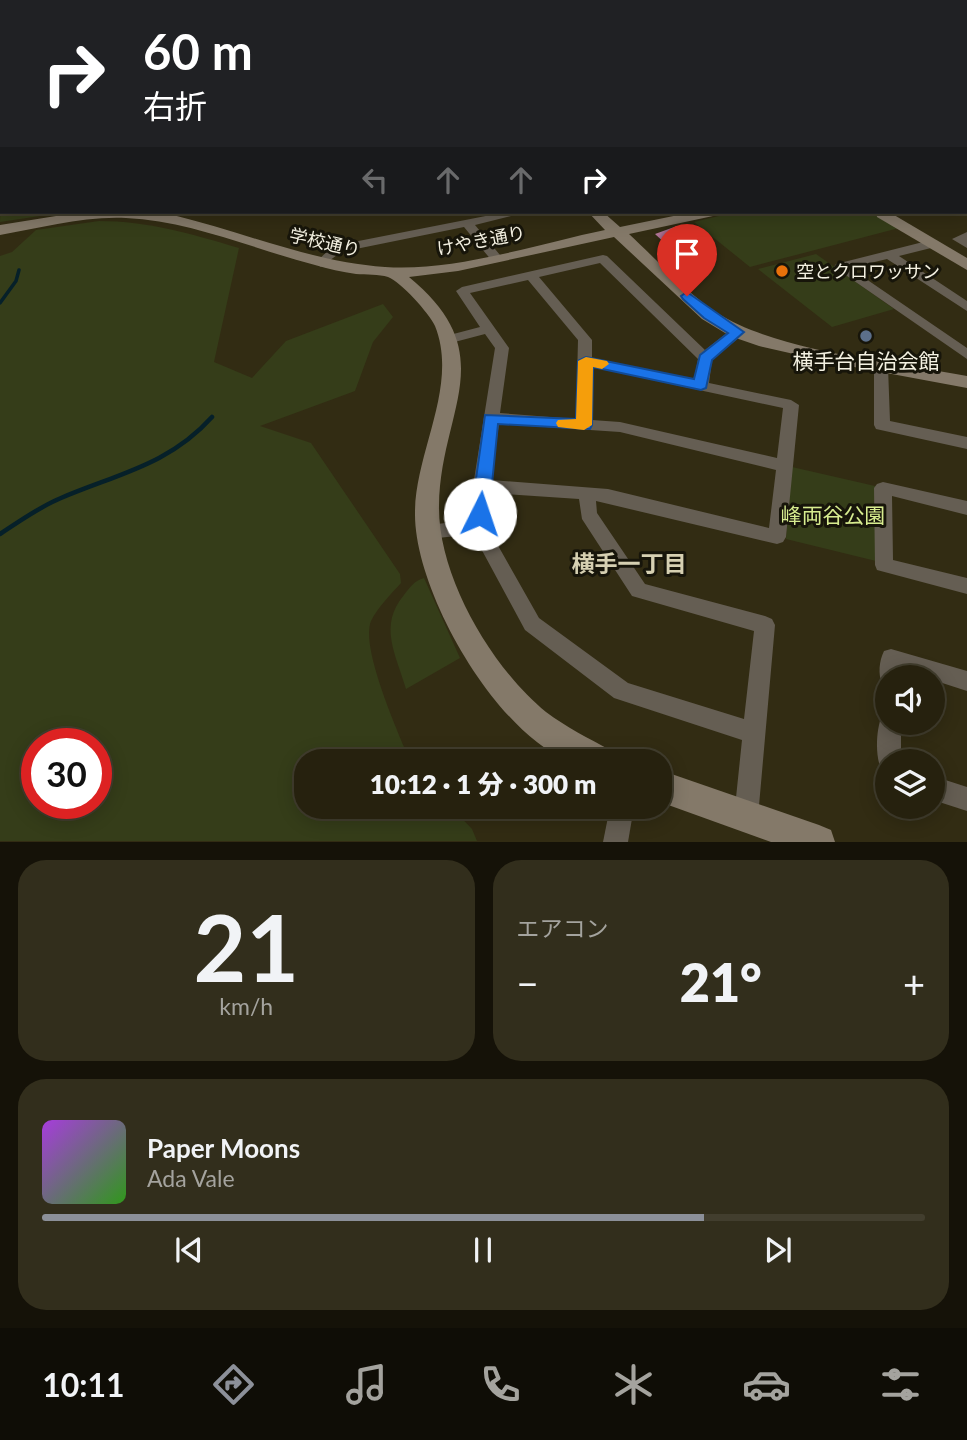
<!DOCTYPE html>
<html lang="ja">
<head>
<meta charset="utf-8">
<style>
  :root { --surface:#26210e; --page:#322e1c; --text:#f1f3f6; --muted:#a4a39e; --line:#423e2e; --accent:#8c9099 }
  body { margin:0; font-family:Lato,"Noto Sans JP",sans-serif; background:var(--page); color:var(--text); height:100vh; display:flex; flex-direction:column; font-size:26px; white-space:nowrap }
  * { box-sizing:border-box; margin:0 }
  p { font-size:23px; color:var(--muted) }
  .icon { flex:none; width:38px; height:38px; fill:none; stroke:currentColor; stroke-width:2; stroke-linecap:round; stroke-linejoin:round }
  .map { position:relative; height:842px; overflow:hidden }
  .sheet { display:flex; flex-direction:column; gap:18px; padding:18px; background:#151208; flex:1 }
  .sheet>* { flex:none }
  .hud { position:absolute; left:0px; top:0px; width:968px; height:214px; box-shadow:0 4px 18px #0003,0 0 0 2px var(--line); background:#202124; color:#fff; overflow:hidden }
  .fabs { position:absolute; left:875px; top:665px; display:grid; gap:14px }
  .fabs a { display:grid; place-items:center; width:70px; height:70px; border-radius:50%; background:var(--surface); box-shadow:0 4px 18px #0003,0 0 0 2px var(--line); font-size:35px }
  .speed { position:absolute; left:21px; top:728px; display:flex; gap:14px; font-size:35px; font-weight:700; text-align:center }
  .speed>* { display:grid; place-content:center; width:91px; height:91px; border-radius:50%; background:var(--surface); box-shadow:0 4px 18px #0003,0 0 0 2px var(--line); line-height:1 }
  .speed .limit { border:10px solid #d22; background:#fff; color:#111 }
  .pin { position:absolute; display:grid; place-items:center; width:60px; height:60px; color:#fff; margin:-72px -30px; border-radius:50% 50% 50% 0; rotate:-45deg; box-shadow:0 0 7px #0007 }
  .pin .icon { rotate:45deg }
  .me { position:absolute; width:77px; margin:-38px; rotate:4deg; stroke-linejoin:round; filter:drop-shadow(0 0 5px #0008) }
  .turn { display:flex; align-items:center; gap:24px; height:147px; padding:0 28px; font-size:32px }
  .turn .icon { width:91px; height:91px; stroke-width:2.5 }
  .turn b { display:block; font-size:49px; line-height:60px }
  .lanes { display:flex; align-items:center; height:66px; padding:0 28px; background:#0003; justify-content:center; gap:35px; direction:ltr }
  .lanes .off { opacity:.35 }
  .big { font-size:52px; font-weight:800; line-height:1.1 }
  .sheet .card { flex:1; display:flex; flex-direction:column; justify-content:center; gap:10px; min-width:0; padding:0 24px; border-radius:28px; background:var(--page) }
  .sheet .dial { align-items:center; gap:0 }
  .dial b { font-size:91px; line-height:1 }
  .song { display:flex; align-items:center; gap:21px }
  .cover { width:84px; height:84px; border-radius:10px; background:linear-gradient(135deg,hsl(280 70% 55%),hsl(110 70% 35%)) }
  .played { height:7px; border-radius:4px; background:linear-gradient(90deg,var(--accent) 75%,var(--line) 75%) }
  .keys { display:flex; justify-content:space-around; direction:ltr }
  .heat { display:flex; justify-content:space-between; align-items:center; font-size:38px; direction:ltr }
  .sheet .tiles { flex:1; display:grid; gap:18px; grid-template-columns:1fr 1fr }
  .card:last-child { grid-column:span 2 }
  .trip { position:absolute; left:294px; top:749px; width:378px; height:70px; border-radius:28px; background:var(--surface); box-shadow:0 4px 18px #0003,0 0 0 2px var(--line); font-weight:800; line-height:70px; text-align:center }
  .dock { display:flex; height:112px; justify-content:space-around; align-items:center; background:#0f0d06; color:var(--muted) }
  .dock .icon { width:49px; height:49px }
  .dock .current { color:var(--accent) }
  .dock b { font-size:32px; color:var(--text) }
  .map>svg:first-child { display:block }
  .green { fill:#353d19; fill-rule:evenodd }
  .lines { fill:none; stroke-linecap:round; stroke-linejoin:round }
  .stream-far2 { stroke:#062029; stroke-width:2 }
  .stream-far1 { stroke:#062029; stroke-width:3.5 }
  .stream { stroke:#062029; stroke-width:4.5 }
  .building { fill:#b6779a }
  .street { fill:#655e53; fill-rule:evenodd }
  .secondary { fill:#847969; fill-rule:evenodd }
  .route { fill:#1a73e8; stroke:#114b97; stroke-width:2 }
  .slow { fill:#f59e0b }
  .food-dot { fill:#e8710a; stroke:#17150a; stroke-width:2.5 }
  .service-dot { fill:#5c6f8a; stroke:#17150a; stroke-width:2.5 }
  .labels { text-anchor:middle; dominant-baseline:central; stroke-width:6; stroke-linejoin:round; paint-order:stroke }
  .far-street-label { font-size:18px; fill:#f4f1e2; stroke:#17150a }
  .far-poi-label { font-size:18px; fill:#f4f1e2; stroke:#17150a; text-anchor:start }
  .poi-label { font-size:21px; fill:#f4f1e2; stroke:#17150a }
  .park-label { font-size:21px; fill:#d7ec8f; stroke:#17150a }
  .neighbourhood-label { font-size:23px; font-weight:bold; fill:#d6d0b2; stroke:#17150a }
</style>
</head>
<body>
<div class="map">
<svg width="967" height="842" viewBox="0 0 967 842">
  <rect width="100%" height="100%" fill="#322c13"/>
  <g class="green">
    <path d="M537,0h401l13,2h-412z"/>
    <path d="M2,171v41h65l-67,10z"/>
    <path d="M735,212h136l28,16 -149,39 -56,-45z"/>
    <path d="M99,221c49,0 93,13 140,27l-25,114 38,16 34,-37 97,-37 10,13 -20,25 -18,49 -95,35 51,17 89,131 1,9c-10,11 -23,24 -30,38 -11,27 28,113 39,140h-104v46h145l21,22 5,12h-477v-585l12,-4 24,-22zM37,744h59v59h-59z"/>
    <path d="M816,254l78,55 -62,18 -74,-58z"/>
    <path d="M792,467l83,19 1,75 -90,-22z"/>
    <path d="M424,578l36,80 -54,31c-10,-35 -28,-63 -2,-94 6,-8 10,-14 20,-17z"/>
  </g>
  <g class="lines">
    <path class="stream-far2" d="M787,0l3,2"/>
    <path class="stream-far1" d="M0,303l16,-22 3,-11"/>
    <path class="stream" d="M0,534c20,-13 39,-27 61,-36 56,-24 108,-33 151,-81"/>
  </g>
  <path class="building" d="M677,226l16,13 -26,6 -12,-11z"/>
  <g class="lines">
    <g class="street">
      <rect x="0" y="21" width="2" height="4"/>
      <rect x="0" y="41" width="2" height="4"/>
      <rect x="966" y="58" width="1" height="4"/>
      <rect x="966" y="91" width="1" height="6"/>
      <rect x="966" y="104" width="1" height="6"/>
      <rect x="966" y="123" width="1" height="6"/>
      <rect x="966" y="135" width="1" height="6"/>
      <rect x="966" y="161" width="1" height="6"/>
      <rect x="966" y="190" width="1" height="6"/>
      <path d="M506,212h21l-52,13 25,30v6h-8l-28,-34 -123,25 -20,15 -6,-4 18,-17z"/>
      <path d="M967,232v16l-15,-9z"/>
      <path d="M931,240l6,4 -2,3 -36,9 68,45v10l-80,-52 -37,9 117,80v11l-133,-92 2,-3z"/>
      <path d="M603,255l4,1 98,94 27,-21h10l2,3 -2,3 -30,25 -3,23 82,17 8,5 -13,132 -3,5 -6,2 -181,-43 1,12 48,71 120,32 7,3 3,6 -17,192 -3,9 -9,3 -9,-3 -3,-9 8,-77 -128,-42 -89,-68 -47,-87 -2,-9 -48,5 -6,-2 -3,-5 3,-5 6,-2 44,-5 1,-34 22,-138 -10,-14 -38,10 -5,-1 -2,-3 2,-3 38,-10 -24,-36 6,-4zM600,263l98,96 -4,21 -102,-22v-18l-53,-63zM528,280l50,60 -2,79 -76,-6 9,-65 -39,-55zM592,367l191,41 -6,50 -157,-36 -28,-2zM499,424l121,8 156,38 -7,58 -161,-39 -117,-9zM490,493l89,6 3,20 50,77 122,35 -10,88 -116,-36 -89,-65 -43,-76 -7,-27z"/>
      <path d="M881,362l7,5 2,54 77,16v12l-91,-20 -2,-4v-58z"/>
      <path d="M883,482l84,19v14l-75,-19 1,64 74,18v16l-90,-24 -2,-5 -1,-77 3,-4z"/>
      <path d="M891,649l76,22v20l-34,-11v-3h-10l-22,-7v7h-14v9l-5,-2c-4,-10 -3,-23 2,-33z"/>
      <path d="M887,713v10h14v38h-14v11l-6,-3c-6,-14 -5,-39 1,-54z"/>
      <path d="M933,776l34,11v24l-34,-11z"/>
      <path d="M610,807h24l-6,35h-25z"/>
    </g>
    <g class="secondary">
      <path d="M765,0h10l1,2h-10z"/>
      <rect x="966" y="77" width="1" height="6"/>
      <path d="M81,212h69l23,3c70,17 139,47 212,52 69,5 152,-23 220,-37l-17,-18h15l17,15 73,-15h27l-7,4 -84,18c25,23 60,61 88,79 62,39 177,49 250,63v12l-129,-24 -79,-18 -29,-10 -28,-17 -88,-82 -156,34 -49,6c95,78 31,133 30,229 -1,71 53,162 107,206 20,15 42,26 64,38l5,11c-13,1 -36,4 -48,-1 -73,-30 -153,-170 -152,-247 0,-61 44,-127 20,-187 -6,-13 -34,-44 -47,-49 -9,-3 -22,-2 -32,-3 -14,-2 -28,-5 -41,-9 -62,-16 -124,-44 -189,-47 -43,-2 -85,10 -126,17v-10z"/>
      <path d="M876,212h13l78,46v12l-90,-53z"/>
      <path d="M660,770l159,55 12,5 4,12h-64l-111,-40z"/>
    </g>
  </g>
  <path class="route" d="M687,292l57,40 -32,28 -6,28 -5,2 -108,-23 -1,58 -2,4 -92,-5 -9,90 -2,5h-13l-3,-5 14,-99 91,4 2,-58 8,-4 108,22 6,-24 28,-22 -24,-15 -21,-19 -2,-3z"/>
  <path class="slow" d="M586,357l21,4 2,3 -7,5 -9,-2 -1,58 -8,5 -26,-3 -2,-4 2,-3 18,-1 2,-58z"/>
  <circle class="food-dot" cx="782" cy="271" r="7"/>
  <circle class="service-dot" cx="866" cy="336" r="7"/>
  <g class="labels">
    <g class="far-street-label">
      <text transform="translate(481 240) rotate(-11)">けやき通り</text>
      <text transform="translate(325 242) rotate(13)">学校通り</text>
    </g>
    <g class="far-poi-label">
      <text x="796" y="271">空とクロワッサン</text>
    </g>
    <g class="poi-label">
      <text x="866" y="360">横手台自治会館</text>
    </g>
    <g class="park-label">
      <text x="833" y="514">峰両谷公園</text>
    </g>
    <g class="neighbourhood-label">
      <text x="629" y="563">横手一丁目</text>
    </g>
  </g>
</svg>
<div class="fabs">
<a><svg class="icon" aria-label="sound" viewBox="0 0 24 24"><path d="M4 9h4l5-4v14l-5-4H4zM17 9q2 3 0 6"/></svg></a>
<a><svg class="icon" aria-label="layers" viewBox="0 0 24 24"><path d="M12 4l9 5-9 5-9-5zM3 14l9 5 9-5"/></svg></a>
</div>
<div class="speed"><div class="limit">30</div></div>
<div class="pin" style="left:687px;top:296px;background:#d93025"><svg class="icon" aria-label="arrive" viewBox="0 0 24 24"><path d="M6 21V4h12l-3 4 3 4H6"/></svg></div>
<svg class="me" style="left:480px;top:514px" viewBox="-20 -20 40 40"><circle r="19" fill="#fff"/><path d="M0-13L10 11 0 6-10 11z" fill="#1a73e8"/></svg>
<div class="trip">10:12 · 1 分 · 300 m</div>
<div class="hud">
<div class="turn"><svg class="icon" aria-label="right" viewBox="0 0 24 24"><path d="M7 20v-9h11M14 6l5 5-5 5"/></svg><div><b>60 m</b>右折</div></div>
<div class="lanes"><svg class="icon off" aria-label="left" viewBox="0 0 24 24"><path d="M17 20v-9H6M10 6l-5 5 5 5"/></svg><svg class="icon off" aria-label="ahead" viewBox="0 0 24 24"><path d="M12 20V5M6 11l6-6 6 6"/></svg><svg class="icon off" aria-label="ahead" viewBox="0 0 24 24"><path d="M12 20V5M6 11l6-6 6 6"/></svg><svg class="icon" aria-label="right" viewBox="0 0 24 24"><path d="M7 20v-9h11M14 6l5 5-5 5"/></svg></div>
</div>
</div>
<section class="sheet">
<div class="tiles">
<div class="card dial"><b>21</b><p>km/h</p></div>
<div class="card"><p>エアコン</p>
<div class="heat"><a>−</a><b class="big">21°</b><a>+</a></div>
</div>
<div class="card">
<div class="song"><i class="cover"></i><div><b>Paper Moons</b><p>Ada Vale</p></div></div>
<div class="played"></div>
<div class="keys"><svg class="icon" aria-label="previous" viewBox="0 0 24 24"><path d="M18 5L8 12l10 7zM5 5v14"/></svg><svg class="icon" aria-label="pause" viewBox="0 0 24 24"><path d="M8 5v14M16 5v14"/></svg><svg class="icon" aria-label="next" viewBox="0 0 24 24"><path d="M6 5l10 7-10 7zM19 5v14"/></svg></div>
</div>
</div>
</section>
<nav class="dock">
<b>10:11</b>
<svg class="icon current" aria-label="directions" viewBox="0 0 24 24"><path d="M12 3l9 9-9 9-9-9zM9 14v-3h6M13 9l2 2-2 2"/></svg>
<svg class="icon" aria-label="music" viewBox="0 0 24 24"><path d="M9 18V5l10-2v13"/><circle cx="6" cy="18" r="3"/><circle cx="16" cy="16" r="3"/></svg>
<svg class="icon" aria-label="phone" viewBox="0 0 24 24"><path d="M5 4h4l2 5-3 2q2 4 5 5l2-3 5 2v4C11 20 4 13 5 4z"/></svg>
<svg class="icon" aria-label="climate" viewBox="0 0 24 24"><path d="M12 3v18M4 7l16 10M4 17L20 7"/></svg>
<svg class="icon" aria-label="car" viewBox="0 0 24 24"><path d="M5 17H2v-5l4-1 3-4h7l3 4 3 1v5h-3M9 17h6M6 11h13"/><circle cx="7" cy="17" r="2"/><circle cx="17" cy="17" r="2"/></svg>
<svg class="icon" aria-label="filters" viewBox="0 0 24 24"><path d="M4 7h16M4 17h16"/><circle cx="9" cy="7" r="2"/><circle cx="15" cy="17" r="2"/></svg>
</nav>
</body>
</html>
